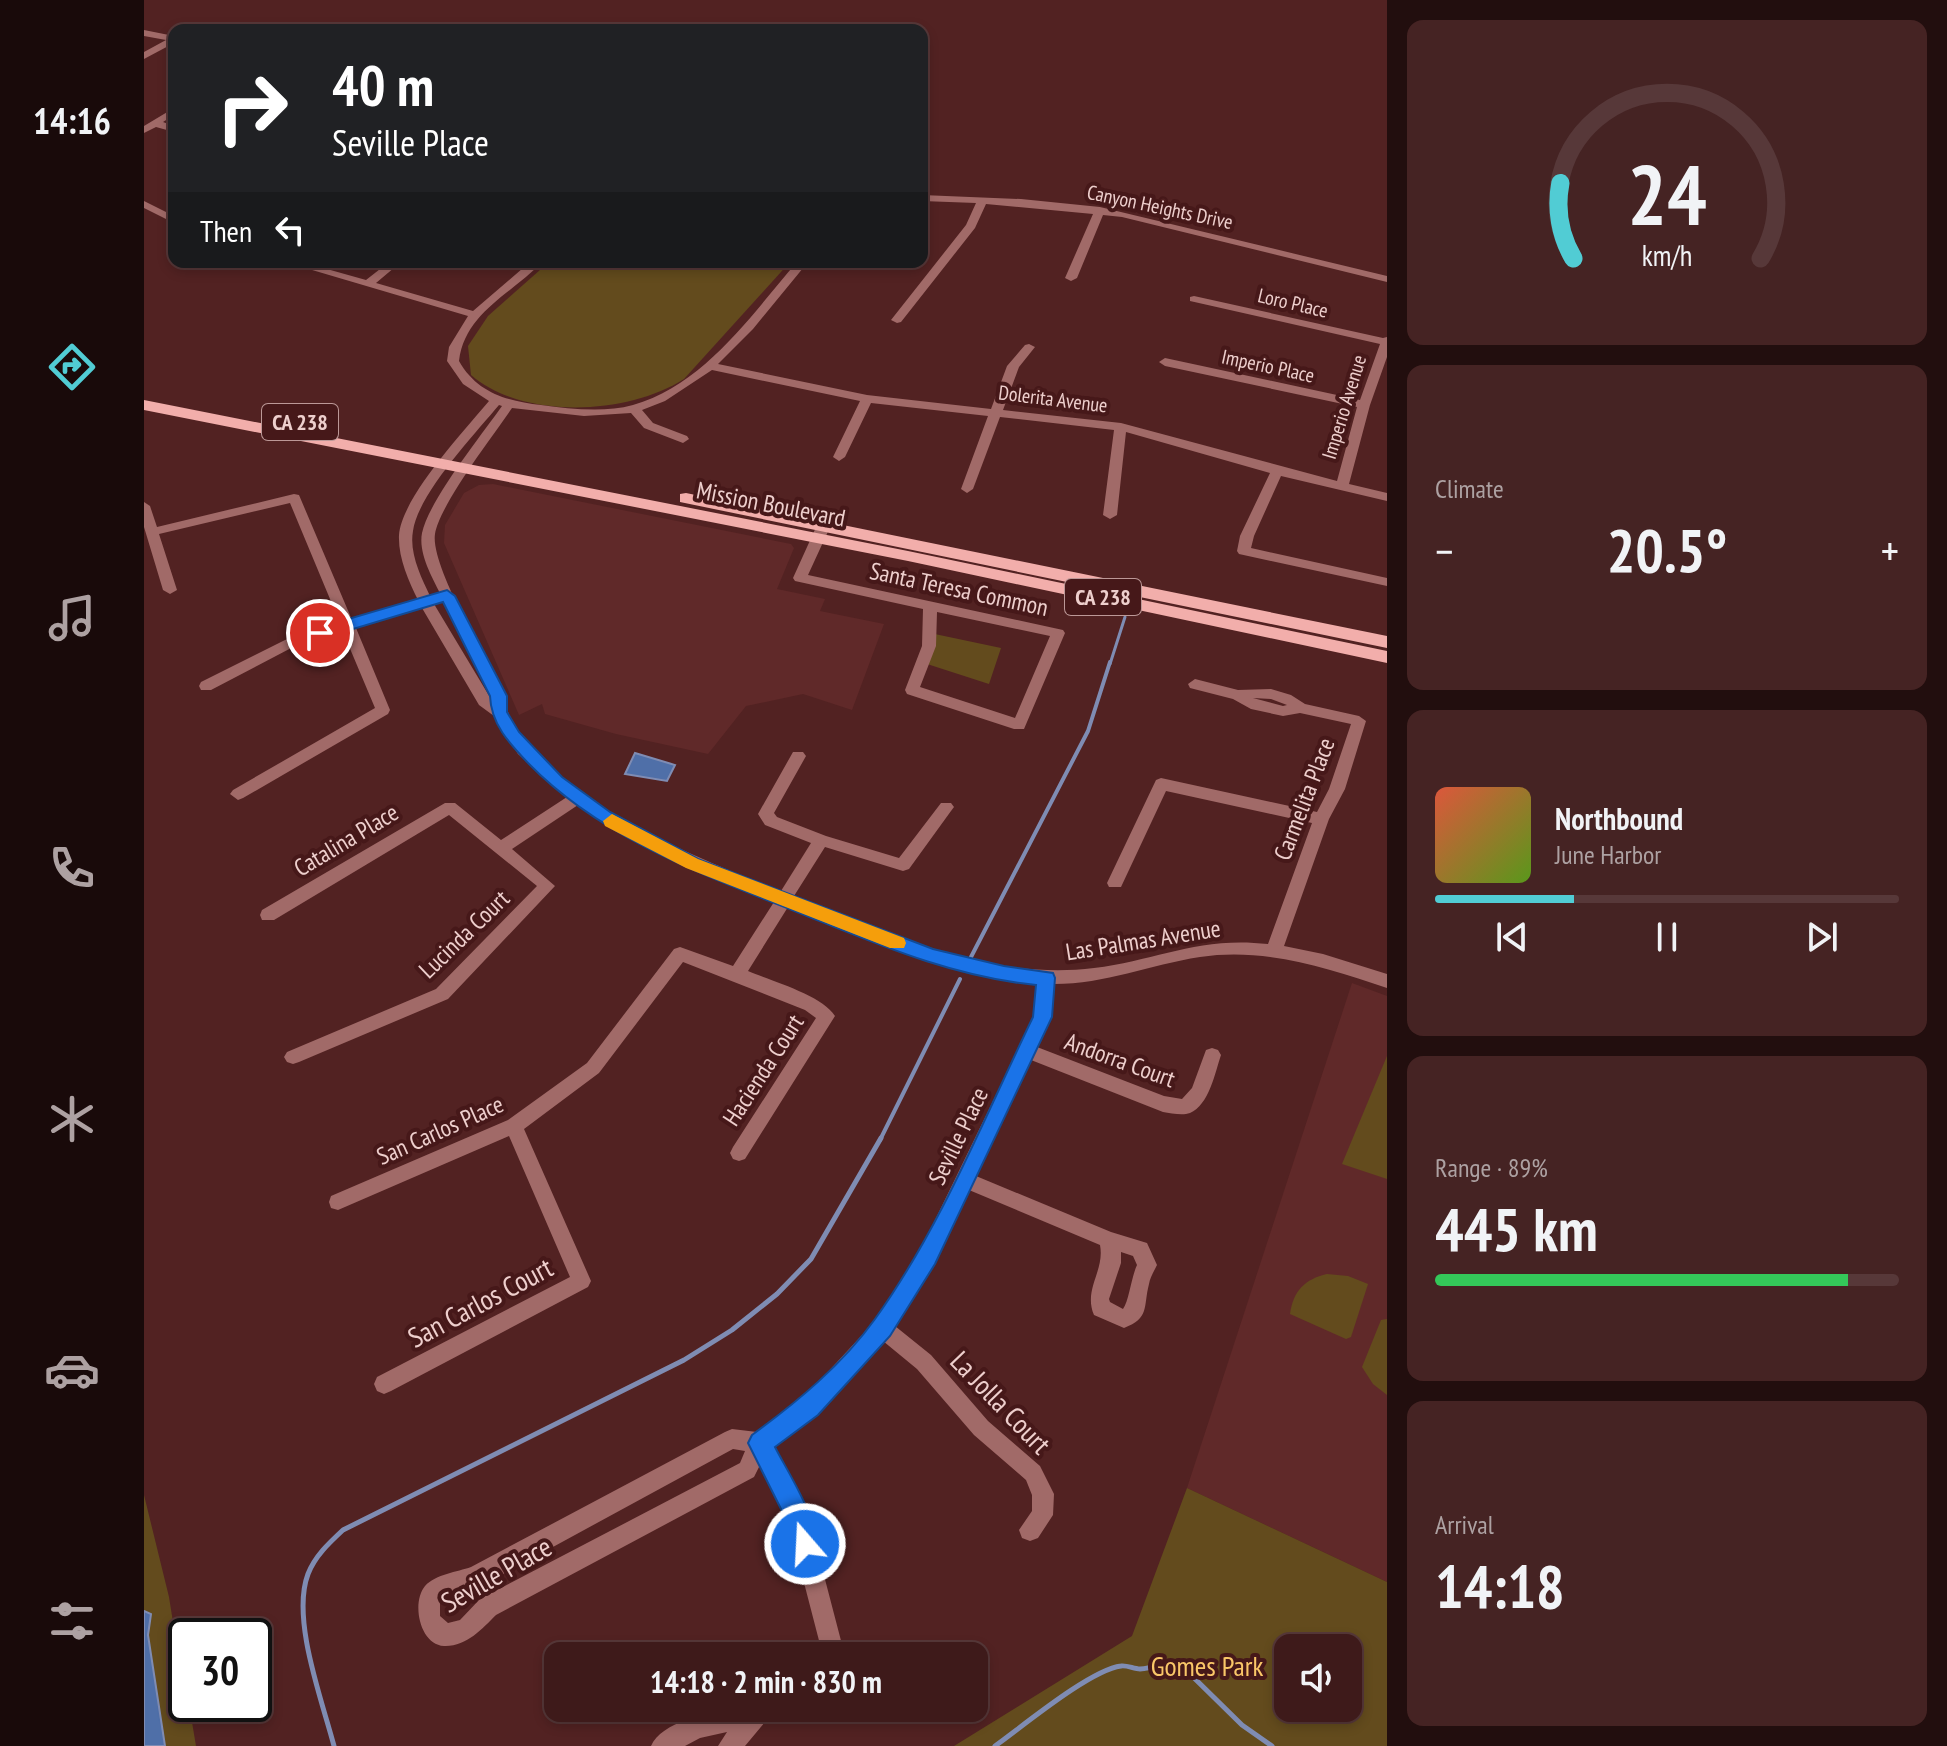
<!DOCTYPE html>
<html lang="en">
<head>
<meta charset="utf-8">
<style>
  :root { --surface:#3e1a1a; --page:#452323; --text:#f1f3f6; --muted:#ada1a2; --line:#573839; --accent:#51ccd4 }
  body { margin:0; font-family:"PT Sans Narrow",sans-serif; background:var(--page); color:var(--text); height:100vh; display:flex; flex-direction:column; font-size:30px; white-space:nowrap }
  * { box-sizing:border-box; margin:0 }
  p { font-size:26px; color:var(--muted) }
  .icon { flex:none; width:44px; height:44px; fill:none; stroke:currentColor; stroke-width:2; stroke-linecap:round; stroke-linejoin:round }
  .map { position:relative; flex:1; overflow:hidden }
  .drawer { display:flex; flex-direction:column; gap:20px; padding:20px; background:#220e0e; width:560px }
  .drawer>* { flex:none }
  .hud { position:absolute; left:24px; top:24px; width:760px; height:244px; border-radius:16px; box-shadow:0 4px 12px #0003,0 0 0 2px var(--line); background:#202124; color:#fff; overflow:hidden }
  .tools { position:absolute; left:1130px; top:1634px; display:grid; gap:16px }
  .tools a { display:grid; place-items:center; width:88px; height:88px; border-radius:16px; background:var(--surface); box-shadow:0 4px 12px #0003,0 0 0 2px var(--line); font-size:40px }
  .speed { position:absolute; left:24px; top:1618px; display:flex; gap:16px; font-size:40px; font-weight:700; text-align:center }
  .speed>* { display:grid; place-content:center; width:104px; height:104px; border-radius:50%; background:var(--surface); box-shadow:0 4px 12px #0003,0 0 0 2px var(--line); line-height:1 }
  .speed .limit { border:4px solid #111; border-radius:12px; background:#fff; color:#111 }
  .pin { position:absolute; display:grid; place-items:center; width:68px; height:68px; color:#fff; margin:-34px; border:4px solid #fff; border-radius:50%; box-shadow:0 2px 8px #0007 }
  .me { position:absolute; width:88px; margin:-44px; rotate:341deg; stroke-linejoin:round; filter:drop-shadow(0 0 6px #0008) }
  .turn { display:flex; align-items:center; gap:28px; height:168px; padding:0 32px; font-size:36px }
  .turn .icon { width:104px; height:104px; stroke-width:2.5 }
  .turn b { display:block; font-size:56px; line-height:68px }
  .then { display:flex; align-items:center; height:76px; padding:0 32px; background:#0003; gap:16px; font-size:30px }
  .big { font-size:60px; font-weight:700; line-height:1.1 }
  .drawer .card { flex:1; display:flex; flex-direction:column; justify-content:center; gap:12px; min-width:0; padding:0 28px; border-radius:16px; background:var(--page) }
  .drawer .dial { align-items:center; gap:0 }
  .dial svg { height:208px; overflow:visible; fill:none; stroke:var(--line); stroke-width:7; stroke-linecap:round; text-anchor:middle }
  .dial text { fill:var(--text); stroke:none }
  .song { display:flex; align-items:center; gap:24px }
  .cover { width:96px; height:96px; border-radius:12px; background:linear-gradient(135deg,hsl(10 70% 55%),hsl(90 70% 35%)) }
  .played { height:8px; border-radius:4px; background:linear-gradient(90deg,var(--accent) 30%,var(--line) 30%) }
  .keys { display:flex; justify-content:space-around; direction:ltr }
  .heat { display:flex; justify-content:space-between; align-items:center; font-size:44px; direction:ltr }
  .charge { height:12px; border-radius:6px; background:linear-gradient(90deg,#34c759 89%,var(--line) 0) }
  .trip { position:absolute; left:400px; top:1642px; width:444px; height:80px; border-radius:16px; background:var(--surface); box-shadow:0 4px 12px #0003,0 0 0 2px var(--line); font-weight:700; line-height:80px; text-align:center }
  main { display:flex; flex:1; min-height:0 }
  .tabs { display:flex; flex-direction:column; width:144px; justify-content:space-around; align-items:center; background:#190a0a; color:var(--muted) }
  .tabs .icon { width:56px; height:56px }
  .tabs .active { color:var(--accent) }
  .tabs b { font-size:36px; color:var(--text) }
  .map>svg:first-child { display:block }
  .built { fill:#602929 }
  .green { fill:#634b1d; fill-rule:evenodd }
  .water { fill:#4f6fa8; stroke:#7f8cb3; stroke-width:2 }
  .lines { fill:none; stroke-linecap:round; stroke-linejoin:round }
  .stream-far2 { stroke:#7f8cb3; stroke-width:3 }
  .stream-far1 { stroke:#7f8cb3; stroke-width:4 }
  .stream { stroke:#7f8cb3; stroke-width:5 }
  .minor { fill:#a16a68; fill-rule:evenodd }
  .major { fill:#f2aeab; fill-rule:evenodd }
  .route { fill:#1a73e8; stroke:#114b97; stroke-width:2 }
  .slow { fill:#f59e0b }
  .labels { text-anchor:middle; dominant-baseline:central; stroke-width:8; stroke-linejoin:round; paint-order:stroke }
  .far-street-label { font-size:20px; fill:#eecfcd; stroke:#461819 }
  .shield { fill:#461819; stroke:#bc9897; stroke-width:2 }
  .shield-label { font-size:22px; font-weight:bold; fill:#eecfcd }
  .street-label { font-size:24px; fill:#eecfcd; stroke:#461819 }
  .near-street-label { font-size:28px; fill:#eecfcd; stroke:#461819 }
  .near-park-label { font-size:28px; fill:#fac768; stroke:#461819 }
</style>
</head>
<body>
<main>
<nav class="tabs">
<b>14:16</b>
<svg class="icon active" aria-label="directions" viewBox="0 0 24 24"><path d="M12 3l9 9-9 9-9-9zM9 14v-3h6M13 9l2 2-2 2"/></svg>
<svg class="icon" aria-label="music" viewBox="0 0 24 24"><path d="M9 18V5l10-2v13"/><circle cx="6" cy="18" r="3"/><circle cx="16" cy="16" r="3"/></svg>
<svg class="icon" aria-label="phone" viewBox="0 0 24 24"><path d="M5 4h4l2 5-3 2q2 4 5 5l2-3 5 2v4C11 20 4 13 5 4z"/></svg>
<svg class="icon" aria-label="climate" viewBox="0 0 24 24"><path d="M12 3v18M4 7l16 10M4 17L20 7"/></svg>
<svg class="icon" aria-label="car" viewBox="0 0 24 24"><path d="M5 17H2v-5l4-1 3-4h7l3 4 3 1v5h-3M9 17h6M6 11h13"/><circle cx="7" cy="17" r="2"/><circle cx="17" cy="17" r="2"/></svg>
<svg class="icon" aria-label="filters" viewBox="0 0 24 24"><path d="M4 7h16M4 17h16"/><circle cx="9" cy="7" r="2"/><circle cx="15" cy="17" r="2"/></svg>
</nav>
<div class="map">
<svg width="1243" height="1746" viewBox="0 0 1243 1746">
  <rect width="100%" height="100%" fill="#522222"/>
  <g class="built">
    <path d="M349,484l298,60 3,4 -17,41 48,10 -5,12 64,13 -32,86 -49,-16 -57,12 -38,48 -92,-20 -71,-20 -3,-10 -23,11 -75,-172 1,-18 19,-32 15,-8z"/>
    <path d="M1208,983l35,13v586l-200,-94z"/>
  </g>
  <g class="green">
    <path d="M405,262h241l-106,117c-56,36 -161,41 -213,-4l-3,-29 20,-30z"/>
    <path d="M786,633l71,15 -12,36 -65,-21z"/>
    <path d="M1243,1056v123l-45,-15z"/>
    <path d="M1183,1274l21,2 20,8 -17,53 -5,2 -56,-25c3,-23 15,-35 37,-40z"/>
    <path d="M1243,1319v76l-14,-11 -11,-17 19,-47z"/>
    <path d="M1043,1488l200,94v164h-433l178,-110zM1144,1648h60v60h-60z"/>
    <path d="M0,1495l25,102 17,107h3l7,42h-52z"/>
  </g>
  <g class="water">
    <path d="M491,753l40,12 -8,16 -42,-7z"/>
    <path d="M0,1611l7,3 -3,21 17,111h-21z"/>
  </g>
  <g class="lines">
    <path class="stream-far2" d="M966,664l15,-47"/>
    <g class="stream-far1">
      <path d="M827,957l117,-226 22,-69"/>
      <path d="M736,1140l80,-161"/>
    </g>
    <g class="stream">
      <path d="M190,1746c-12,-46 -43,-127 -26,-172 7,-18 21,-31 35,-44l341,-170 48,-30 45,-36 34,-35 70,-121"/>
      <path d="M851,1746c28,-20 95,-76 126,-80 6,-1 13,3 19,3 22,-1 20,-16 46,1l56,55 30,21"/>
    </g>
    <g class="minor">
      <path d="M0,30l30,6v7l-30,16v-7l22,-12 -22,-4z"/>
      <path d="M30,108v7l-11,7 11,4v6l-18,-5 -12,6v-7z"/>
      <path d="M778,195l99,4 79,8 287,69v6l-265,-65 -19,-2 -26,63 -6,3 -6,-3 28,-64 -107,-10 -11,24 -74,94 -4,1 -6,-3 75,-95 10,-22 -54,-2z"/>
      <path d="M0,201l30,15v7l-30,-15z"/>
      <path d="M141,262h17l64,18 23,-18h12l-25,21 97,28 57,-49h12c-30,32 -77,50 -83,99 18,32 48,40 82,44 30,4 63,8 92,0 71,-20 118,-90 164,-143h11l-55,67 -35,35 149,31 124,14 16,-43 18,-21 4,-1 6,3 -16,20 -16,43 118,13 216,58 20,-74 -192,-41 -6,-4 6,-4 195,42 20,-56 -190,-43v-4l4,-1 189,42 4,-1v20l-17,48 -21,79 38,9v8l-106,-25 -27,60 -3,12 136,30v8l-148,-32 -2,-3 3,-15 30,-63 -144,-41 -9,83 -7,4 -7,-4 11,-85 -114,-13 -27,72 -6,4 -6,-4 27,-73 -117,-13 -26,54 -6,4 -6,-4 27,-56 -148,-31 -47,31 -23,9 11,13 34,13 2,3 -6,4 -39,-15 -13,-15 -47,3 -72,-8c-19,28 -72,96 -77,126 -5,32 54,129 70,162 6,89 203,167 276,195l30,-48 -46,-18 -7,-11 35,-62h10l3,4 -32,57 3,4 49,19 73,22 42,-55h10l3,4 -3,4 -42,58 -6,2 -78,-24 -31,49c96,37 194,85 300,72 64,-8 105,-32 174,-24l44,-121 -146,-32 -45,96h-12l-2,-4 49,-103 5,-2 156,34 12,-23 22,-65 -51,-11 -17,3 -32,-7 -18,-10 -43,-11 -2,-4 7,-5 43,11 33,-1 20,6 14,9 54,12 7,5 -21,68 -16,30 -45,127 39,8 64,20v14c-60,-20 -123,-41 -187,-31 -51,8 -94,27 -146,27l-2,33 -15,30 127,49 18,3 10,-11 14,-38 6,-2 6,2 3,5c-6,18 -12,50 -31,58 -8,3 -19,0 -27,-1l-132,-52 -55,116 135,56 36,11 10,22c-3,6 -7,13 -8,19 -6,23 1,34 -25,44l-30,-13c-11,-26 11,-44 6,-70l-131,-55 -35,73 -39,63 36,29 57,66 52,45 14,28 -1,21 -15,23 -8,3 -8,-3 -3,-8 13,-19v-16l-6,-15 -52,-45 -57,-66 -34,-28 -67,73 -43,32 36,72 36,138h-22l-35,-135 -28,-56 -6,12 -258,138c-14,14 -30,32 -52,31 -24,-1 -33,-43 -19,-60 11,-12 32,-14 46,-19l254,-135 7,-3 25,3 45,-32 73,-79 45,-70 114,-234 3,-34c-88,-6 -168,-44 -249,-76l-40,64c23,10 74,24 87,45l-90,143 -6,2 -6,-2 -3,-6 3,-6 83,-129 -11,-8 -122,-48 -84,111 -75,56 67,152 -3,6 -197,104 -7,3 -7,-3 -3,-7 3,-7 193,-100 -61,-141 -171,74 -7,-2 -2,-6 2,-6 177,-76 79,-57 87,-114 6,-2 53,19 41,-64c-69,-27 -136,-53 -196,-97l-66,44 43,37 -107,113 -149,63 -6,2 -6,-2 -3,-5 3,-5 149,-63 101,-103 -88,-71 -175,105h-12l-2,-5 2,-5 183,-107h10l46,37 66,-43 -49,-43 -24,-38 -15,-11 -57,-97 -66,20 34,82 -2,4 -145,84 -5,2 -8,-6 3,-4 142,-82 -32,-76 -48,14 -84,44h-10l-2,-4 2,-4 84,-42 55,-17 -50,-120 -131,31 18,56 -7,4 -7,-4 -19,-63v-25l6,4 7,21 137,-33 5,1 53,125 66,-20c-10,-20 -20,-43 -19,-65 3,-38 65,-104 90,-134l-26,-17 -16,-23 2,-14 19,-31zM355,405l3,1c-21,30 -73,94 -80,127 -4,21 11,46 20,64l-6,-3 -6,2c-9,-19 -21,-43 -17,-65 5,-37 61,-96 86,-126zM299,599l48,97v3l-57,-95zM1109,698l18,1 16,6 -4,1zM977,1252l12,4 4,9c-6,13 -8,36 -14,44l-13,-7 -1,-3 12,-36zM589,1449l12,2 -5,12 -260,136 -20,21 -12,3 -8,-7v-13l8,-7 35,-11z"/>
      <path d="M680,521l7,4 -23,50 255,55 2,3 -41,96h-10l-107,-35 -2,-4 17,-44 1,-37 -128,-28 -2,-3 24,-53zM793,612l113,24 -35,82 -95,-31 16,-41z"/>
      <path d="M587,1708h48l-3,8 -11,6 -20,24h-27l9,-14 -27,6 -15,8h-34c10,-24 57,-33 80,-38z"/>
    </g>
    <g class="major">
      <path d="M0,400l764,151 479,100v12l-479,-102 -764,-151z"/>
      <path d="M542,493l701,143v12l-707,-146v-8z"/>
    </g>
  </g>
  <path class="route" d="M303,590l8,6 52,100v16l12,20 43,45 48,35 88,47 235,90 71,17 49,7 2,5 -3,39 -117,247 -45,72 -72,79 -43,32c12,24 49,80 39,105l-9,4 -8,-4 -10,-31 -39,-78 4,-8c45,-33 90,-70 123,-116 66,-92 109,-201 158,-302l3,-32c-84,-8 -161,-42 -239,-73 -96,-38 -196,-74 -269,-149 -19,-20 -37,-39 -38,-67l-47,-94 -123,37 -8,-6 2,-4z"/>
  <path class="slow" d="M468,814l86,45 206,79 2,5 -2,5h-14l-204,-80 -81,-42 -2,-5z"/>
  <g class="labels">
    <g class="far-street-label">
      <text transform="translate(1016 207) rotate(12)">Canyon Heights Drive</text>
      <text transform="translate(1149 303) rotate(13)">Loro Place</text>
      <text transform="translate(1124 366) rotate(12)">Imperio Place</text>
      <text transform="translate(909 399) rotate(7)">Dolerita Avenue</text>
      <text transform="translate(1200 407) rotate(-73)">Imperio Avenue</text>
    </g>
    <g class="shield">
      <rect x="118" y="404" width="76" height="36" rx="6"/>
      <rect x="921" y="579" width="76" height="36" rx="6"/>
    </g>
    <g class="shield-label">
      <text x="156" y="422">CA 238</text>
      <text x="959" y="597">CA 238</text>
    </g>
    <g class="street-label">
      <text transform="translate(627 504) rotate(11)">Mission Boulevard</text>
      <text transform="translate(815 589) rotate(12)">Santa Teresa Common</text>
      <text transform="translate(1160 799) rotate(-69)">Carmelita Place</text>
      <text transform="translate(202 840) rotate(-31)">Catalina Place</text>
      <text transform="translate(320 934) rotate(-44)">Lucinda Court</text>
      <text transform="translate(999 940) rotate(-9)">Las Palmas Avenue</text>
      <text transform="translate(976 1060) rotate(20)">Andorra Court</text>
      <text transform="translate(619 1070) rotate(-57)">Hacienda Court</text>
      <text transform="translate(296 1130) rotate(-24)">San Carlos Place</text>
      <text transform="translate(814 1136) rotate(-64)">Seville Place</text>
    </g>
    <g class="near-street-label">
      <text transform="translate(336 1302) rotate(-28)">San Carlos Court</text>
      <text transform="translate(857 1402) rotate(46)">La Jolla Court</text>
      <text transform="translate(352 1574) rotate(-30)">Seville Place</text>
    </g>
    <g class="near-park-label">
      <text x="1063" y="1665">Gomes Park</text>
    </g>
  </g>
</svg>
<div class="tools">
<a><svg class="icon" aria-label="sound" viewBox="0 0 24 24"><path d="M4 9h4l5-4v14l-5-4H4zM17 9q2 3 0 6"/></svg></a>
</div>
<div class="speed"><div class="limit">30</div></div>
<div class="pin" style="left:176px;top:633px;background:#d93025"><svg class="icon" aria-label="arrive" viewBox="0 0 24 24"><path d="M6 21V4h12l-3 4 3 4H6"/></svg></div>
<svg class="me" style="left:661px;top:1544px" viewBox="-20 -20 40 40"><circle r="17" fill="#1a73e8" stroke="#fff" stroke-width="3"/><path d="M0-11L8 9 0 5-8 9z" fill="#fff"/></svg>
<div class="trip">14:18 · 2 min · 830 m</div>
<div class="hud">
<div class="turn"><svg class="icon" aria-label="right" viewBox="0 0 24 24"><path d="M7 20v-9h11M14 6l5 5-5 5"/></svg><div><b>40 m</b>Seville Place</div></div>
<div class="then">Then<svg class="icon" aria-label="left" viewBox="0 0 24 24"><path d="M17 20v-9H6M10 6l-5 5 5 5"/></svg></div>
</div>
</div>
<section class="drawer">
<div class="card dial"><svg viewBox="0 0 100 80">
<path d="M14 69A42 42 0 1 1 86 69"/>
<path d="M14 69A42 42 0 0 1 9 40" stroke="#51ccd4"/>
<text x="50" y="56" font-size="32" font-weight="700">24</text>
<text x="50" y="72" font-size="11">km/h</text>
</svg></div>
<div class="card"><p>Climate</p>
<div class="heat"><a>−</a><b class="big">20.5°</b><a>+</a></div>
</div>
<div class="card">
<div class="song"><i class="cover"></i><div><b>Northbound</b><p>June Harbor</p></div></div>
<div class="played"></div>
<div class="keys"><svg class="icon" aria-label="previous" viewBox="0 0 24 24"><path d="M18 5L8 12l10 7zM5 5v14"/></svg><svg class="icon" aria-label="pause" viewBox="0 0 24 24"><path d="M8 5v14M16 5v14"/></svg><svg class="icon" aria-label="next" viewBox="0 0 24 24"><path d="M6 5l10 7-10 7zM19 5v14"/></svg></div>
</div>
<div class="card"><p>Range · 89%</p><b class="big">445 km</b><div class="charge"></div></div>
<div class="card"><p>Arrival</p><b class="big">14:18</b></div>
</section>
</main>
</body>
</html>
